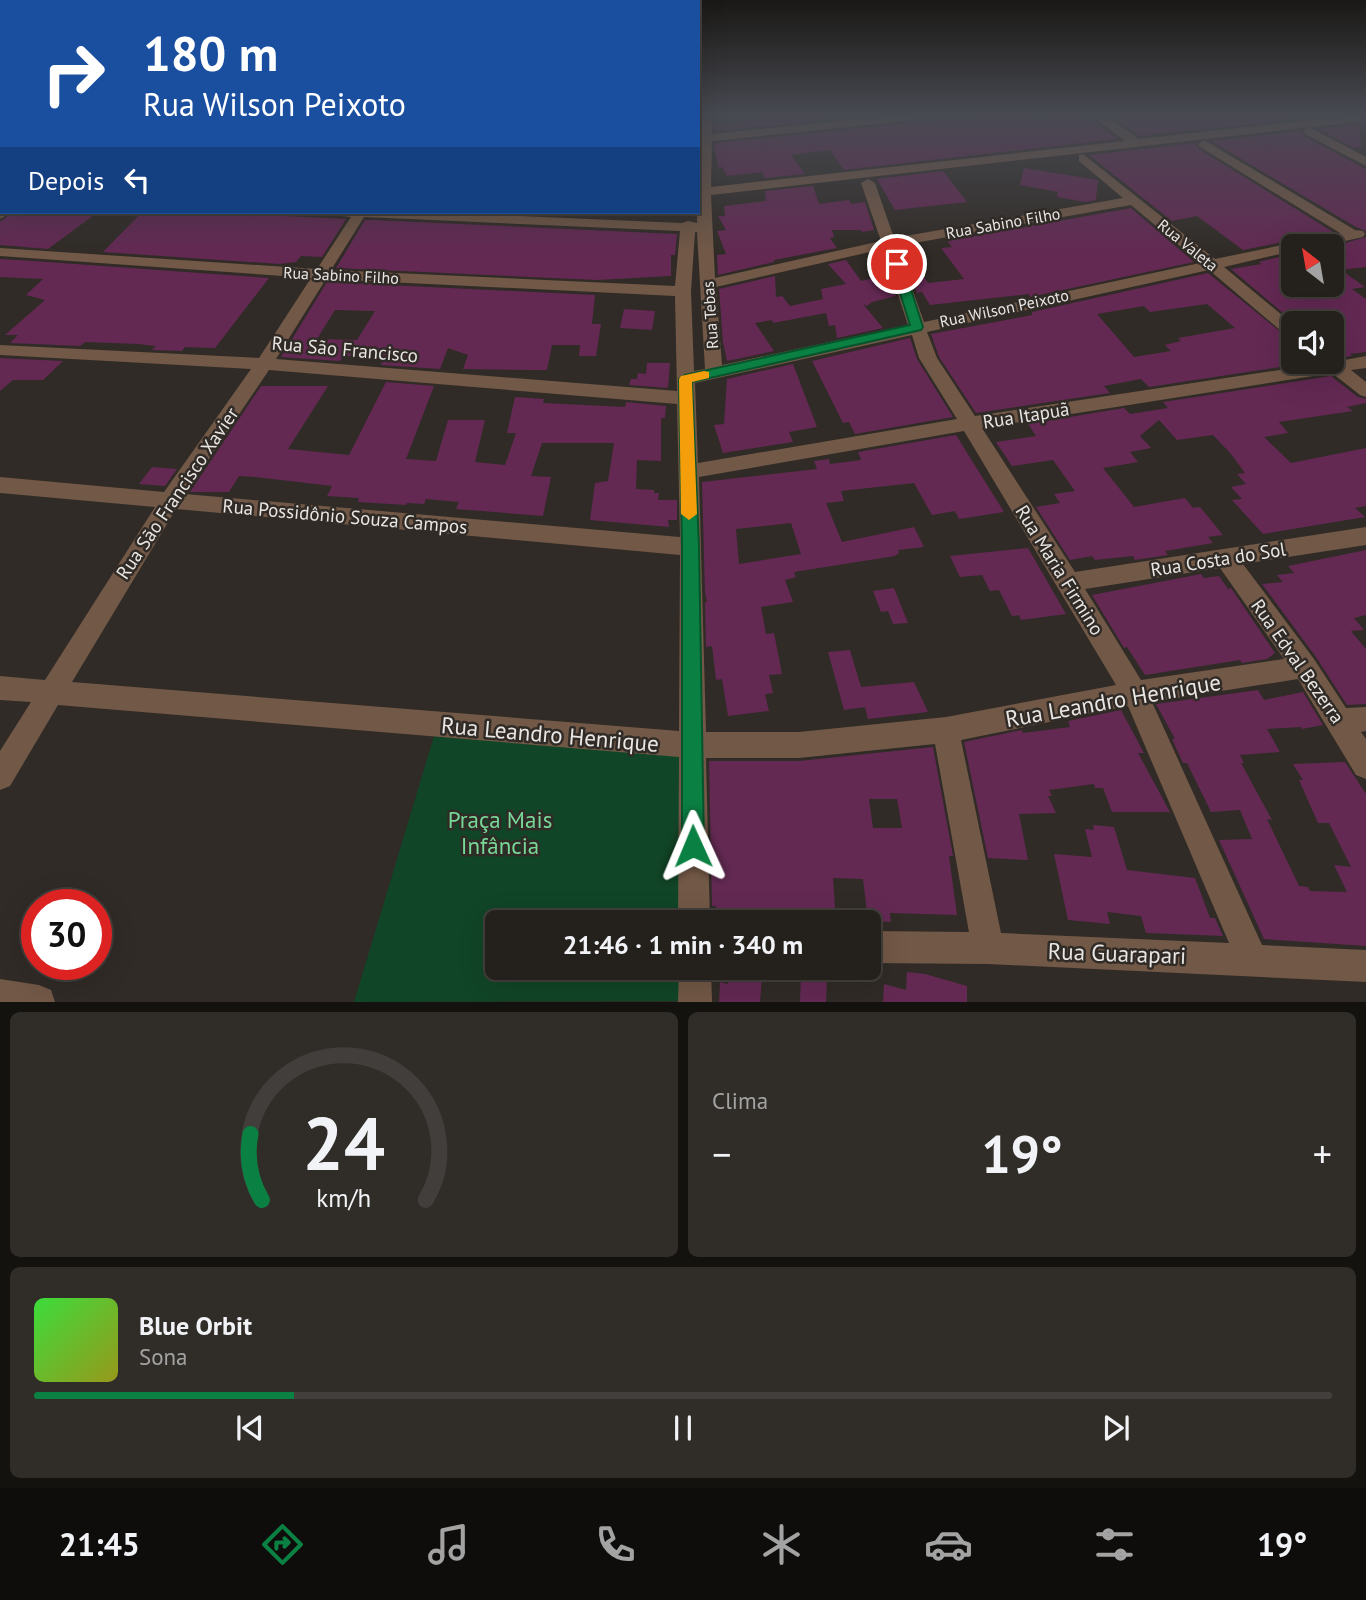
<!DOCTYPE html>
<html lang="pt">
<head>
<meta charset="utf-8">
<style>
  :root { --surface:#24201c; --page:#302d29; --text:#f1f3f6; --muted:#a3a3a3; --line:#413e3b; --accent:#0b8043 }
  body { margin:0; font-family:"PT Sans",sans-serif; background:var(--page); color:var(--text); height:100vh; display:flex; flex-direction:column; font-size:26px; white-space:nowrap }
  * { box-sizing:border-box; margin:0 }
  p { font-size:23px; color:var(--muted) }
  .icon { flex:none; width:38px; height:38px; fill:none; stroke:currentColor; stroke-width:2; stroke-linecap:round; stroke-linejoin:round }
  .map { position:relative; height:1002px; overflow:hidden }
  .panel { display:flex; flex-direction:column; gap:10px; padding:10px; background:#14120f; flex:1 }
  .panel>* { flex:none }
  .banner { position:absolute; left:0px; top:0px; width:700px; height:214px; box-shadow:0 7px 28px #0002,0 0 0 2px var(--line); background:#1a4fa0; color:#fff; overflow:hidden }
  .needle { width:46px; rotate:329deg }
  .buttons { position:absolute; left:1281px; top:234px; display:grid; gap:14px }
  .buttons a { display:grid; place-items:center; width:63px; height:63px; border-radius:10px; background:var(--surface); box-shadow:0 7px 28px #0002,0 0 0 2px var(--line); font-size:35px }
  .speed { position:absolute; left:21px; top:889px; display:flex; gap:14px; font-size:35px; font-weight:700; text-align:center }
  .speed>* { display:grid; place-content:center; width:91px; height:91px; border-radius:50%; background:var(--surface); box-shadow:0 7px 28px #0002,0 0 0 2px var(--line); line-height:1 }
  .speed .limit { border:10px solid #d22; background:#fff; color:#111 }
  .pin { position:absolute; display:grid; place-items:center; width:60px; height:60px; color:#fff; margin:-30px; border:4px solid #fff; border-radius:50%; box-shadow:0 2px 7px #0007 }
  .me { position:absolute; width:77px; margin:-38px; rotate:359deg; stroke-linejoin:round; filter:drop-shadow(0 0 5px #0008) }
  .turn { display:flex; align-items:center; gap:24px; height:147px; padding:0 28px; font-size:32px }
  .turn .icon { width:91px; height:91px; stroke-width:2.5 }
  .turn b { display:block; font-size:49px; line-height:60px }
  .then { display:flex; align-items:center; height:66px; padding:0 28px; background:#0003; gap:14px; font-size:26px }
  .big { font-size:52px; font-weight:700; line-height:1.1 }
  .panel .widget { flex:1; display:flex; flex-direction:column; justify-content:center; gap:10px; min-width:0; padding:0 24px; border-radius:10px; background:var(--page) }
  .panel .dial { align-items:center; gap:0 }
  .dial svg { height:182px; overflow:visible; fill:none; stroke:var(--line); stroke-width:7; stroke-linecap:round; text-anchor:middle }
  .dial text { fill:var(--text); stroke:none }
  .song { display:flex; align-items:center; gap:21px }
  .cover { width:84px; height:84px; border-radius:10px; background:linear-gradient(135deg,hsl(120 70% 55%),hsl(60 70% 35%)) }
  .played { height:7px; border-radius:4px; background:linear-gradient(90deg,var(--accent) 20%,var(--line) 20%) }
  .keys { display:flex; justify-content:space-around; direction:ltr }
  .heat { display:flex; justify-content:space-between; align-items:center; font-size:38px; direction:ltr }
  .panel .tiles { flex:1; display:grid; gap:10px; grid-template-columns:1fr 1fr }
  .widget:last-child { grid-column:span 2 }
  .trip { position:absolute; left:485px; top:910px; width:396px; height:70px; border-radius:10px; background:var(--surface); box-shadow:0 7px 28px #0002,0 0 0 2px var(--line); font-weight:700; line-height:70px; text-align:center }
  .tab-bar { display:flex; height:112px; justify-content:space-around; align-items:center; background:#0e0d0b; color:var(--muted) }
  .tab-bar .icon { width:49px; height:49px }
  .tab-bar .selected { color:var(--accent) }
  .tab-bar b { font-size:32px; color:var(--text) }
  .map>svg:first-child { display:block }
  .green { fill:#114527 }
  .building { fill:#632953; fill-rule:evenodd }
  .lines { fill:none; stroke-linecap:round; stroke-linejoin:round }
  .minor { fill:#725846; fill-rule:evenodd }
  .route { fill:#0b8043; stroke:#07532c; stroke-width:2 }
  .slow { fill:#f59e0b }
  .labels { text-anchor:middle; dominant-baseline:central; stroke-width:5; stroke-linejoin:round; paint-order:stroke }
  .far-street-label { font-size:16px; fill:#e9e5e2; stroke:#302b26 }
  .street-label { font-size:19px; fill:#e9e5e2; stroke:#302b26 }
  .near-street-label { font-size:23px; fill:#e9e5e2; stroke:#302b26 }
  .near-park-label { font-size:23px; fill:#77d898; stroke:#302b26 }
</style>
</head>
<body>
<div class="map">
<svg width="1366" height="1002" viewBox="0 0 1366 1002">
  <rect width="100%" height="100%" fill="#302b26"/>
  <path class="green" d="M434,736l247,20 1,166h-185v46h186v33l-329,1z"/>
  <g class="building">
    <path d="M753,114h128l-165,17 -1,-6 32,-1 -3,-5 12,-1z"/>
    <path d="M997,114h34l4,3 48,-3 35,25 -274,31 -14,-20 -39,5 14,19 -41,4 -1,-6 -36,4 -5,-9 -3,1 -5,-20 1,-5z"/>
    <path d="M1108,114h232l-200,22z"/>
    <path d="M1359,124l2,23 -7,1 -36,-19z"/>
    <path d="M1301,131l3,5 62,33v62l-10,-4 -145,-86z"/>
    <path d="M1196,143l3,6 134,83 -90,18 -46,-34 -25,5 -83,-66z"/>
    <path d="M1024,168l74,12 -2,20 -11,2 -28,-5 1,-5 -38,-7z"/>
    <path d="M943,171l24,31 -72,8 -18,-31z"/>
    <path d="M813,186l6,18 30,-4 2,4 14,-2 9,28 -12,2 -1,-2h-29l2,7 -4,1 7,10 -63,12v2l-56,13 -1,-20 9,-1 -9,-23 9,-1 -8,-14h7l-1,-10 42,-5 -1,-10z"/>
    <path d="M1131,208l63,54 -164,35 -1,-3 -99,11 -8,-13 -5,1 -6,-14 13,-2 4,6 36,-4 -23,-31 11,-1 -5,-6z"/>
    <path d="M13,212h85l-50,37 -48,-4v-23z"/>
    <path d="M141,213l124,2 81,4 -24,38 -21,-1 -5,6 -17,2 -176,-12z"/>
    <path d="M365,220h8l304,14 -2,21h-4v21l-74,4 -261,-12z"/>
    <path d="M1366,237v30l-25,3 24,17 -13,2 14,10v53l-16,2 2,2 -13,2 -7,-4v-30h-36l-65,-55 31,-5 -4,-2 35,-8v31h39l-1,-38z"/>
    <path d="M0,259l33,2 236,17 -54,70 -30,-1 -3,4 -30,-1 4,-4 -18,-2 -53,-2 -5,4 -70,-3 8,-8h-13l40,-35 -19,-5 17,-16 -43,-2z"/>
    <path d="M846,260l15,21 17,-4 17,17 1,2 -24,6 -5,4 -4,-2 20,24 -46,10 -2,-13 -6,1 -3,-13 -53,10 -1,-3 -17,3 19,28 -47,10 -4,-19 -4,-53 56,-13 1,21 6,-1 8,10 33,-7 -2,-10 25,-5 -18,-20z"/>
    <path d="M1208,273l85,69v20h20l-164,25 -8,-8 -37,7 6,7 -134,20 -37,-56 -8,-23 101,-19v-3zM1207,304l28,24 -57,10 3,3 -16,4 6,6 -37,6 -37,-43 47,-8 6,6z"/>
    <path d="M327,282l268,13 -3,29h9l-5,32h-17l1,-11h-28l-5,25h-13l-71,-1 5,-14 -20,-7 -8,21 -59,-4 3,-8 -40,-1 -4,5 -59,-4zM335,310l40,1 -18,29 -40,-1z"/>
    <path d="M624,309l31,2 -3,19 -32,-2z"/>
    <path d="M910,338l7,21 36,58 -98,17 -6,-12 -6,1 -31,-62z"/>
    <path d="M0,358l63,3 -20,19h-30l-13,11z"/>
    <path d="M647,363h23l-2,25 -39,-3 2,-6h6l1,-6 8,1z"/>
    <path d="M793,364l24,63 -28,5 4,10 -70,11 -9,-28 10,-1 3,-45z"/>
    <path d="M1331,376l27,21 8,2v4l-19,4 6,4 -74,11 9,11 -24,4 27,26 75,-15v58l-11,2 10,9 -102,17 -31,-34 10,-1 -11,-12 15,-3 -9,-10 8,-1 -14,-19 -18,-19 -36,5 -18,-20 -19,16 11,12 -21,4 8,10 -35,6 31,39 51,-9 8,10 7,-1 23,28 -15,2 5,6 -48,8 3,4 -33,5 -2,-4 -38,4 -3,-4 -22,4 -34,-53 24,-4 -6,-9 21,-3 -22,-31 -41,6 -16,-24 40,-6 -8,-12 96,-16 6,6 38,-6 -5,-6z"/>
    <path d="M386,382l48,4 -28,73 30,2 12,-41h37l-10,42 30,3 11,-32h-9l8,-36 29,2 -1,4 82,4 1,-5 40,4 -1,12h-4v43l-24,-1 -1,29 18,1v3h5l-1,7h19v20h-9l1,7 -79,-7 5,-37 13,-2 6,-38h-72l-11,33 20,1 -8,39 -87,-7 3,-7 -33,-3 -2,5 -17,-1 -1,2 -48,-3 1,-4 -32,-2 5,-10 -77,-9 -16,-1 -10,16h-39l71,-106h67l-40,63 61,6z"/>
    <path d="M956,435l48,77 -45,7 -4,-8 -23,4 -18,-32 -73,8 3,10 -18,2 16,39 72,-15 10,20 -26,3 1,3 -4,3 -101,16 2,5 -11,3 8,22 -32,5 5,27 8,-1 8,41 -13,1 4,18 -8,1 4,17 -41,5 -6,-37 -6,1 -4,-34 -6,1 -1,-45h2l-2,-10 -3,-110 115,-13 -3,-8 15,-2 1,5 31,-4 -3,-8zM791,523l10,31 -62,10 -3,-35z"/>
    <path d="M152,467l25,2 -12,17 -26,-2z"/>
    <path d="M1028,548l38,66 -45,6 -2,-5 -7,1 -13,-26 -9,1 -8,-16 -22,2 -10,-21z"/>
    <path d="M1366,550v65l-12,3 10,12 -13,1 15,18v55l-19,1 -31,-48 -54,-73 21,-2 -6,-7 17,-2 -6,-7z"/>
    <path d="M1201,574l3,4 15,-2 9,13 3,-1 44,65 -8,6 -25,4 -2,-3 -95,15 -18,-28 -3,1 -32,-53z"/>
    <path d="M894,588l14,35 -15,1 -5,-13 -7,1 -8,-21z"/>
    <path d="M850,650l11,37 53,-5 14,30 -60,7 -3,-12 -21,3 -16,-58z"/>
    <path d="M1258,690l6,10 39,-8 20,33 -21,4 -1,-2 -34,2 13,23 -40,3 4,8h-3l31,57 -5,-1 32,67 9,1 2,4 37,1 -13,-27 17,2 -22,-44h-11l-19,-43h4l-10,-16 52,-2 21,32v152l-102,-7 -45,-99 33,-1 -12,-29 -29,2 -24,-49h-4l-11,-24h3l-19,-35z"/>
    <path d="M1121,710l23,43h-6l32,59h-58l-9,-24h-8l-1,-4 -45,6 3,6h-4l8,17 -37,1 9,46 -40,-2 -24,-116 58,-12 1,3 47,-6 -2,-6z"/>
    <path d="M933,747l20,109h-4l8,59 -67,-2 1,9 -23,-1 -5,-42 -30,-1 3,44 -52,-2 -1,-8 -67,-2v-4h-4l-3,-145h90zM869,799h28l5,29h-29z"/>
    <path d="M1093,825l21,2 13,43 68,8 15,40h5l8,18 -77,-3 -5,-17 -34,-4 3,12 -42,-4 -14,-66 38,3 -7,-28 9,1z"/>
    <path d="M729,971l33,6 -2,25h-41l1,-20 8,2z"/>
    <path d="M907,972l18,2 42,12v16h-84l1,-18 22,6z"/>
    <path d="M801,973l26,4 -1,25h-26z"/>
  </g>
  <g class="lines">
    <g class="minor">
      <path d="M700,114h12v20l197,-20h43l-6,3 -234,24 -1,46 414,-46 -36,-27h14l36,25 227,-25v7l-655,74 4,83 166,-37 -20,-58 7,-4 7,4 19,55 229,-40 -44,-37v-6l4,-1 132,105 125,-26 -140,-86 -2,-3 6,-4 151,90 8,1 2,3 -2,3 -45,10h-25v4l-69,16 69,57v13l-6,-1 -78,-66 -282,62 10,26 38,58 357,-54v-5l7,4 27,-5v12l-15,2 15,12v15l-6,-2 -28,-22 -350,55 93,144 291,-45v18l-123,19 71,95 32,49 20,-1v24l-5,1 5,7v40l-10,-4 -58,-96 -146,23 110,243 104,5v32l-378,-18 -120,-1v-32l101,1 -34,-188 -136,14h-93l4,164h-32l1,-165 -621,-52 -48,81 -10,4v-39l31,-49 -31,-2v-24l45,4 110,-173 -155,-14v-16l164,15 87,-123 -251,-14v-10l259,13 52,-80 -311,-22v-8l317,21 34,-52 -17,-2 -2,-3h98l252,11 6,-2 9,2zM1131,205l69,58 -276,59 -27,-76zM364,217l316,14 -5,55 -344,-16zM695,232h2l8,137 -11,2 -3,-80zM883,249l25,76 -186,40 -6,-78zM326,279l349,17 2,95 -401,-32zM912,335l7,23 38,61 -259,44 -3,-80zM269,370l408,34 3,133 -495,-43zM964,431l152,254 -170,32 -147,15h-93l-7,-255zM176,509l504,46 -1,176 -607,-49zM1220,568l64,91 -143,21 -56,-91zM1128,706l101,237 -228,-10 -40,-193z"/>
      <path d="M0,115h2l-2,8z"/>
      <path d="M1309,127l57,30v9l-61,-32 -2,-3z"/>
      <path d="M2,208v4h9l-11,7z"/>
      <path d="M679,968h32l1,34h-34z"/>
      <path d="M0,979l39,6 12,5 4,12h-55z"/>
    </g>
  </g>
  <linearGradient id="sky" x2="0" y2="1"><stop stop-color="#1a1815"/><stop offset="0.45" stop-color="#484a52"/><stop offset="1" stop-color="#484a52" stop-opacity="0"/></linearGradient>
  <rect width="1366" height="254" fill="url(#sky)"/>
  <path class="route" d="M897,261l6,3 20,63 -2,3 -229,52 7,165 5,299 -3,8 -8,4 -8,-4 -3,-8v-299l-3,-168 6,-4 225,-50 -19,-61z"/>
  <path class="slow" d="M704,371l5,1v6l-17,4 5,132 -8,6 -8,-6 -2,-135 2,-3z"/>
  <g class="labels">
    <g class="far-street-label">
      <text transform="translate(1003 223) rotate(-10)">Rua Sabino Filho</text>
      <text transform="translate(1188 245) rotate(39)">Rua Valeta</text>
      <text transform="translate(341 275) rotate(3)">Rua Sabino Filho</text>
      <text transform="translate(1004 308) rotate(-12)">Rua Wilson Peixoto</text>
      <text transform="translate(710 315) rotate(-94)">Rua Tebas</text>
    </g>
    <g class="street-label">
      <text transform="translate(345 349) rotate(5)">Rua São Francisco</text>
      <text transform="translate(1026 415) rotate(-9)">Rua Itapuã</text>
      <text transform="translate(177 493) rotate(-56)">Rua São Francisco Xavier</text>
      <text transform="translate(345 516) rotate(5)">Rua Possidônio Souza Campos</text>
      <text transform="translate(1218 559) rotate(-9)">Rua Costa do Sol</text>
      <text transform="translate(1060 570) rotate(58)">Rua Maria Firmino</text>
      <text transform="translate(1298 661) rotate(55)">Rua Edval Bezerra</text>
    </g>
    <g class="near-street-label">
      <text transform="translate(1113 700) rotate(-10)">Rua Leandro Henrique</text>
      <text transform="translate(550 734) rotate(5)">Rua Leandro Henrique</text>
      <text transform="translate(1117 953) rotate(2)">Rua Guarapari</text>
    </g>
    <g class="near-park-label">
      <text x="500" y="819">Praça Mais<tspan x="500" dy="26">Infância</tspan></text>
    </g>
  </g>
</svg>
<div class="buttons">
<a><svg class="needle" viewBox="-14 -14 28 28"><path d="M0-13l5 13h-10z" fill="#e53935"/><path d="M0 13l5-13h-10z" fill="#a3a3a3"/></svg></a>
<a><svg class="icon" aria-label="sound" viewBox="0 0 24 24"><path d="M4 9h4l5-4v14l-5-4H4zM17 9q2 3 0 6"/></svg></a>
</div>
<div class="speed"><div class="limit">30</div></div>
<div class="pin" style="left:897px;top:264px;background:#d93025"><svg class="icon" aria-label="arrive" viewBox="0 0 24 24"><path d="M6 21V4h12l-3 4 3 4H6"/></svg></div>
<svg class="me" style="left:693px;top:846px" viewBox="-20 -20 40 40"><path d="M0-17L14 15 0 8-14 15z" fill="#0b8043" stroke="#fff" stroke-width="4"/></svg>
<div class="trip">21:46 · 1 min · 340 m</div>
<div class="banner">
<div class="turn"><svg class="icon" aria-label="right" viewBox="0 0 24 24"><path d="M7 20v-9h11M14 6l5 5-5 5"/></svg><div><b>180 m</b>Rua Wilson Peixoto</div></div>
<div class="then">Depois<svg class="icon" aria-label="left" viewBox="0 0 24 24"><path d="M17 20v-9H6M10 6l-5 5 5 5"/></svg></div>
</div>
</div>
<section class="panel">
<div class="tiles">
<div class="widget dial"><svg viewBox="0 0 100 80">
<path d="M14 69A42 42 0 1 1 86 69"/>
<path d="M14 69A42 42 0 0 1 9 40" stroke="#0b8043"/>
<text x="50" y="56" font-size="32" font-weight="700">24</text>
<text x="50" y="72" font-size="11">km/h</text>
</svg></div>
<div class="widget"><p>Clima</p>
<div class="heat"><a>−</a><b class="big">19°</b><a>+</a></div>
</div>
<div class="widget">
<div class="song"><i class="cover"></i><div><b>Blue Orbit</b><p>Sona</p></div></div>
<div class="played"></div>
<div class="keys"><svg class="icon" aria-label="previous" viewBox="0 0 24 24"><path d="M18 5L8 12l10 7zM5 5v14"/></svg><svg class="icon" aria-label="pause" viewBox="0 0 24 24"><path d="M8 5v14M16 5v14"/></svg><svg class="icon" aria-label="next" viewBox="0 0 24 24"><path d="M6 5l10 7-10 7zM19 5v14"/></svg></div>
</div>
</div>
</section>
<nav class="tab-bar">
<b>21:45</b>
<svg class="icon selected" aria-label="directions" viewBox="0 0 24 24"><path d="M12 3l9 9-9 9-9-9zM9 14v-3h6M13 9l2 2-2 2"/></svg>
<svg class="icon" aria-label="music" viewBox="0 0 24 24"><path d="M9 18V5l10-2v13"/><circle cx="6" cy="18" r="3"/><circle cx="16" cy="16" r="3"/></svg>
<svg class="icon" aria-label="phone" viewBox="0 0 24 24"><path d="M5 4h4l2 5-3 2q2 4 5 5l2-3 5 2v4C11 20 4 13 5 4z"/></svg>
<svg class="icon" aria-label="climate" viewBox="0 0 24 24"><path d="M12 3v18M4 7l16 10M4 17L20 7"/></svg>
<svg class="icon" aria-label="car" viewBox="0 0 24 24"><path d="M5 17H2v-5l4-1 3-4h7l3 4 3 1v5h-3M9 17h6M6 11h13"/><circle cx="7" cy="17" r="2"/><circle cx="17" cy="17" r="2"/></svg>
<svg class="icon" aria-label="filters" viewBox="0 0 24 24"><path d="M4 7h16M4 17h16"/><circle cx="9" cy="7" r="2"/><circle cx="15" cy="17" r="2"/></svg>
<b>19°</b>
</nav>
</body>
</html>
